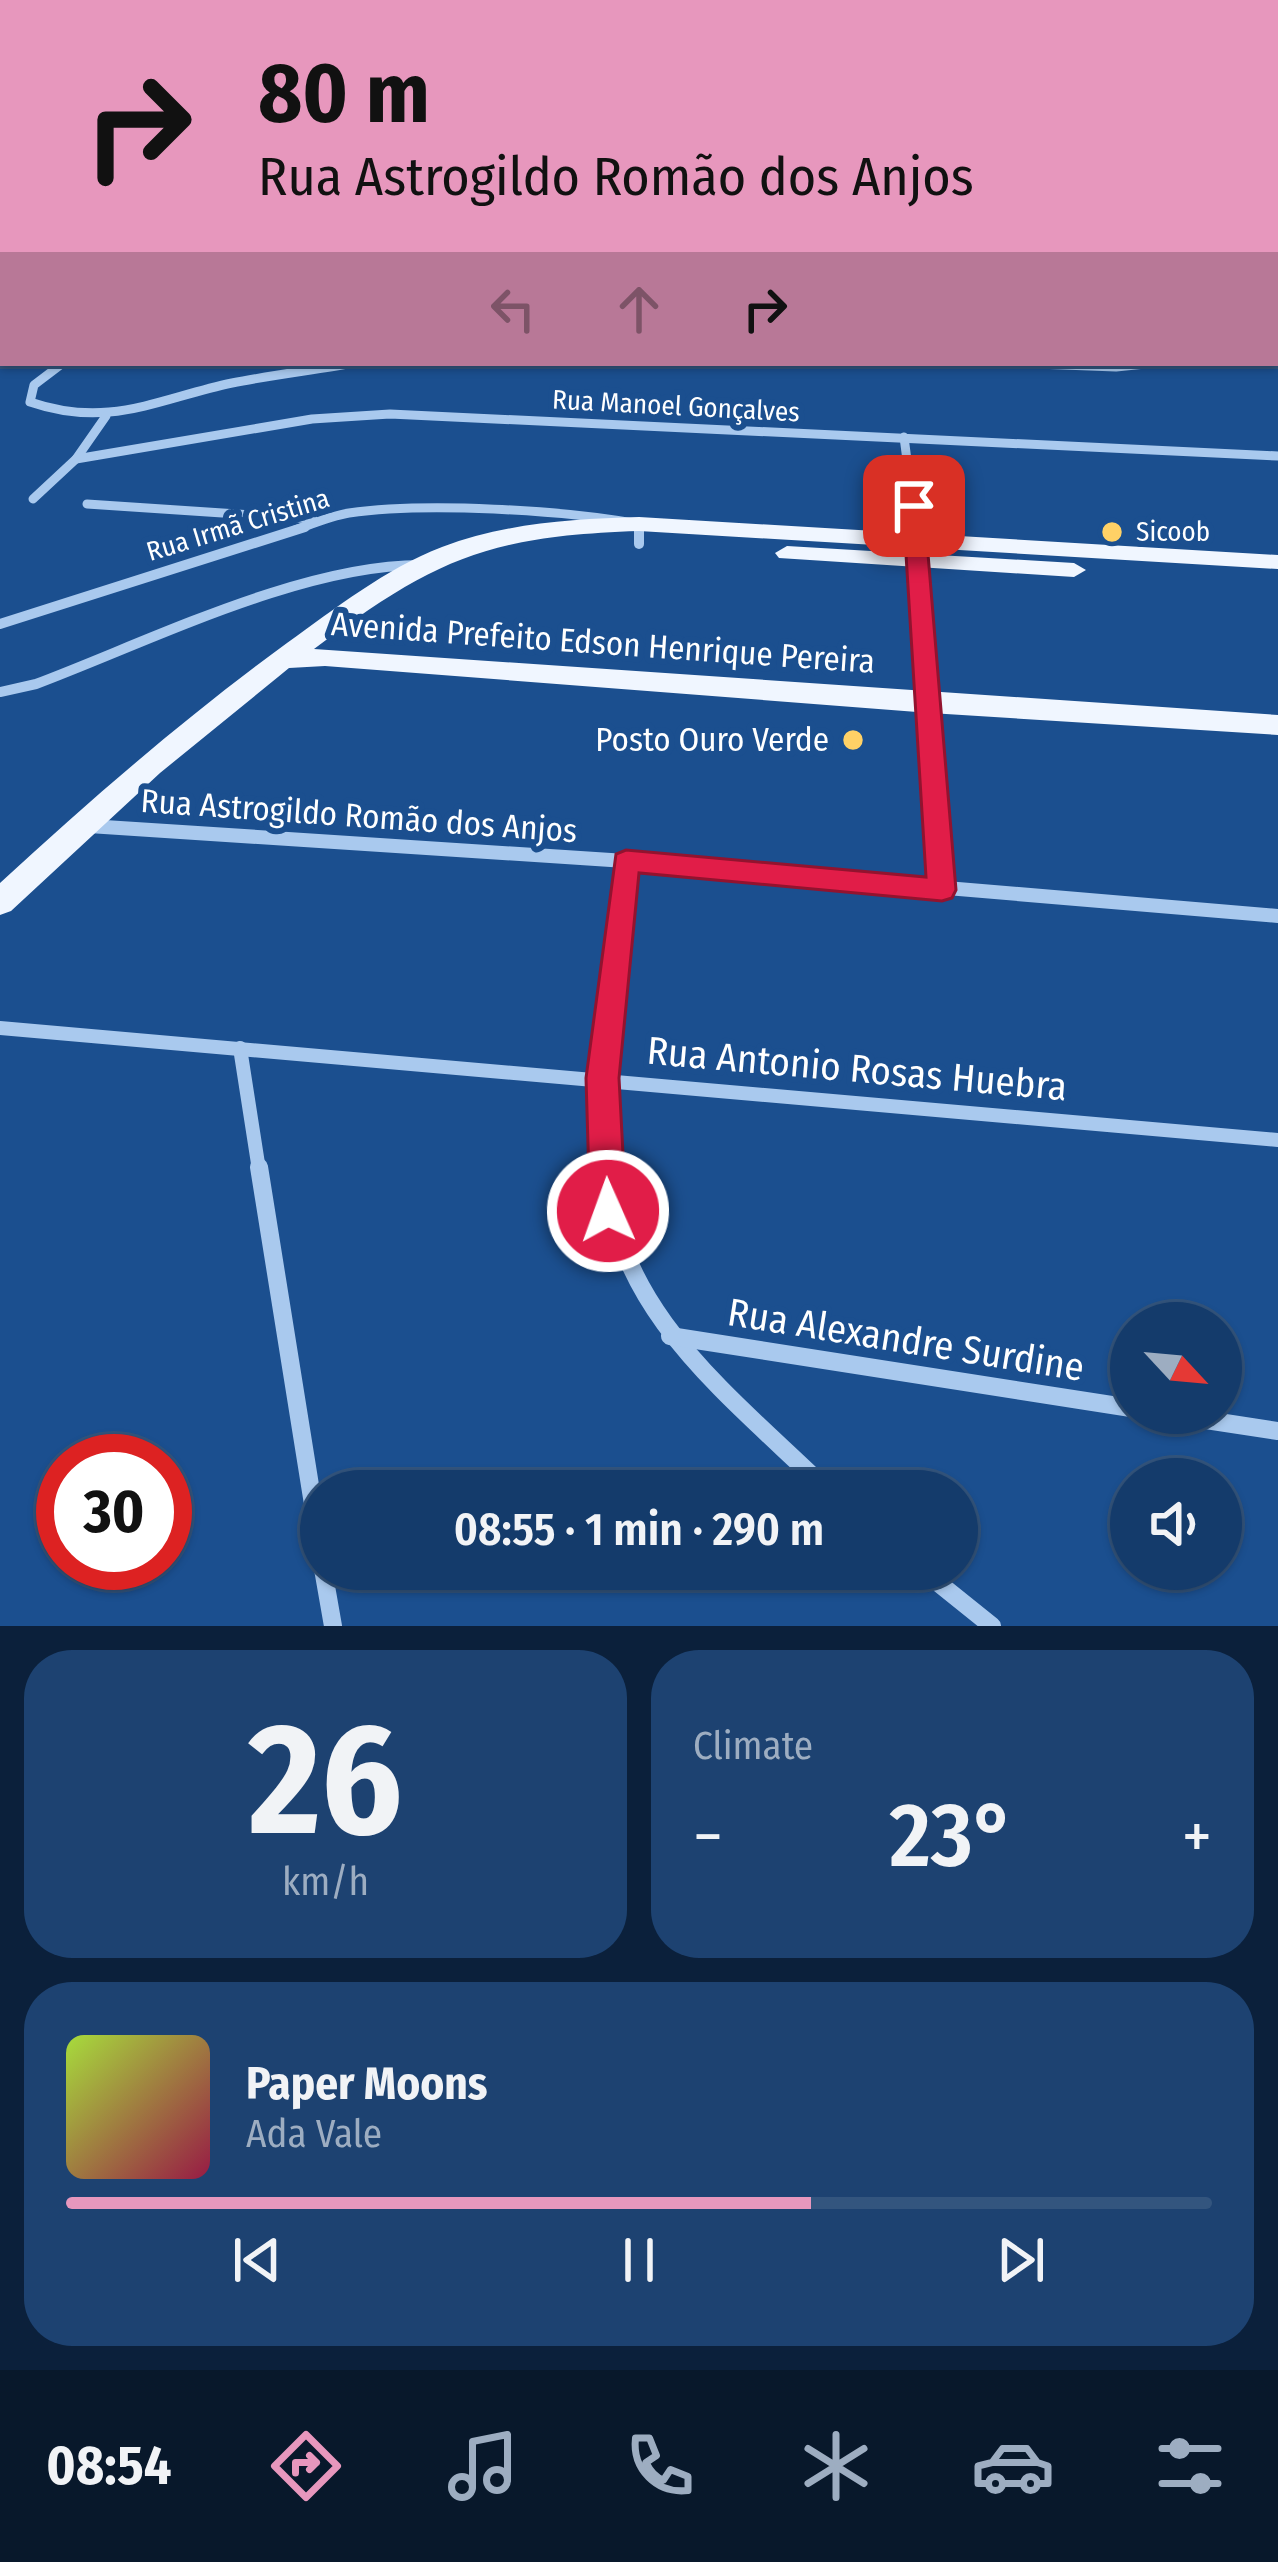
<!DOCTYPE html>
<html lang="en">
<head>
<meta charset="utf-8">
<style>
  :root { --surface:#143b6b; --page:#1d4271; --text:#f1f3f6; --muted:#9dadc1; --line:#33557e; --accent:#e797bd }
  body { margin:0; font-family:"Fira Sans Condensed",sans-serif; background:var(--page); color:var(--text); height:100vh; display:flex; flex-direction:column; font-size:45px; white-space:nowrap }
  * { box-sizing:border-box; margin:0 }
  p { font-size:39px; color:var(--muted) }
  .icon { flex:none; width:66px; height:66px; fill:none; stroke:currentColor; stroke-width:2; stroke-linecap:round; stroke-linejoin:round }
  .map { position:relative; height:1626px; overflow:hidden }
  .panel { display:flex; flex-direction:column; gap:24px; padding:24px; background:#0b203b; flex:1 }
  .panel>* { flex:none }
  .top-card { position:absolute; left:0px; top:0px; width:1278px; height:366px; box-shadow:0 3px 9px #0004,0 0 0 3px var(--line); background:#e797bd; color:#111; overflow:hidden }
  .needle { width:78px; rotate:116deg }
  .controls { position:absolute; left:1110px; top:1302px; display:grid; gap:24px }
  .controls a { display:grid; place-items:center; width:132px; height:132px; border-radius:50%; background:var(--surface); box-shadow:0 3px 9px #0004,0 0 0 3px var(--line); font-size:60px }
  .speed { position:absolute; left:36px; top:1434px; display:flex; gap:24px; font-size:60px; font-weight:700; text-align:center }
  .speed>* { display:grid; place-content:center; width:156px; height:156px; border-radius:50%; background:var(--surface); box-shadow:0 3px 9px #0004,0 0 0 3px var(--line); line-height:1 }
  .speed .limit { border:18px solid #d22; background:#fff; color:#111 }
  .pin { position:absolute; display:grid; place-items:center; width:102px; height:102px; color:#fff; margin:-51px; border-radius:24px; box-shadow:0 6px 18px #0006 }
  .me { position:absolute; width:132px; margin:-66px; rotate:358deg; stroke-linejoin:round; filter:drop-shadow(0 0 9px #0008) }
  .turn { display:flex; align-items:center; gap:42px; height:252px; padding:0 60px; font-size:54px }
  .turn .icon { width:156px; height:156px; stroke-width:2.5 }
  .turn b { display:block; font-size:84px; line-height:102px }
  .lanes { display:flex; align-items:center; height:114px; padding:0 60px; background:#0003; justify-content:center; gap:60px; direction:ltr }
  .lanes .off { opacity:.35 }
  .big { font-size:90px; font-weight:600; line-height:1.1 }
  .panel .card { flex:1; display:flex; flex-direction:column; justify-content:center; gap:18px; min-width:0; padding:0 42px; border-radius:48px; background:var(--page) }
  .panel .dial { align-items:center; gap:0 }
  .dial b { font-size:156px; line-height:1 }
  .song { display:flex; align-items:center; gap:36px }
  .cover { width:144px; height:144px; border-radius:18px; background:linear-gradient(135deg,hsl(80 70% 55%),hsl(340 70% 35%)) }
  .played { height:12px; border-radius:6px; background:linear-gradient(90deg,var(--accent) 65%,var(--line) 65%) }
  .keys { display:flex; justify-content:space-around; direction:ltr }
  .heat { display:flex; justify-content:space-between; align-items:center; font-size:66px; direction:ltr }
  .panel .tiles { flex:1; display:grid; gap:24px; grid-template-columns:1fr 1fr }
  .card:last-child { grid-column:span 2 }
  .trip { position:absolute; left:300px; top:1470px; width:678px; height:120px; border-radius:60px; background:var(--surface); box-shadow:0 3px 9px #0004,0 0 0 3px var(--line); font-weight:600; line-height:120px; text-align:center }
  .dock { display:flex; height:192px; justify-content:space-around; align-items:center; background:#08182b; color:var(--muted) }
  .dock .icon { width:84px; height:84px }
  .dock .active { color:var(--accent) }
  .dock b { font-size:54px; color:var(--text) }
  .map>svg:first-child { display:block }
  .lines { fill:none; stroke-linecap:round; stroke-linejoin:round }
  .stream { stroke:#9cc4f0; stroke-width:4.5 }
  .minor-far4 { stroke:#a9c9ee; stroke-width:4.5 }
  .minor-far3 { stroke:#a9c9ee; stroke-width:9 }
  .minor-far2 { stroke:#a9c9ee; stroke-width:10 }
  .minor-far1 { stroke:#a9c9ee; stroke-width:14 }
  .minor { stroke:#a9c9ee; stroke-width:18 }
  .primary { fill:#f0f6ff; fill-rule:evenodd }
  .route { fill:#e11d48; stroke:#92132f; stroke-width:3 }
  .poi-dot { fill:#ffd166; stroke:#1b4f8f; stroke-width:4.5 }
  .labels { text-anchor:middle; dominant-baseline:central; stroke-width:12; stroke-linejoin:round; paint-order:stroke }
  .far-street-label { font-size:27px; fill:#fff; stroke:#1b4f8f }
  .far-poi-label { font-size:27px; fill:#fff; stroke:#1b4f8f; text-anchor:start }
  .street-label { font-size:33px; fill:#fff; stroke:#1b4f8f }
  .poi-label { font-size:33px; fill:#fff; stroke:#1b4f8f; text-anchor:end }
  .near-street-label { font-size:39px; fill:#fff; stroke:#1b4f8f }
</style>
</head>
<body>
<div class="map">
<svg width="1278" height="1626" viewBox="0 0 1278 1626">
  <rect width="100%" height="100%" fill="#1b4f8f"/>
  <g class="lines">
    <path class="stream" d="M1165,0l20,3"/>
    <g class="minor-far4">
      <path d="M474,0l8,3"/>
      <path d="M576,0l7,3"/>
      <path d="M689,0l8,3"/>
      <path d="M795,0l10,3"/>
      <path d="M1200,0l19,3"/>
      <path d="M1175,3l5,-3"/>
    </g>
    <g class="minor-far3">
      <path d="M63,363l-29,22 -4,17c79,27 127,-3 202,-19 40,-8 82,-13 122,-20"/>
      <path d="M1010,363l106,4 39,-4"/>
      <path d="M904,437l12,93"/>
      <path d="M76,459l236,-40 78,-5 888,42"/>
      <path d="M33,499l43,-40 30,-43"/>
      <path d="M87,504l226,15"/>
      <path d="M295,530c17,-6 36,-14 54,-17 76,-11 214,-3 290,11v6"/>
    </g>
    <g class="minor-far2">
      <path d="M639,527v17"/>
      <path d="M915,527l22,284"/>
      <path d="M0,624l305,-97"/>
      <path d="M0,692l36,-8c114,-43 265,-119 385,-119"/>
    </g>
    <g class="minor-far1">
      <path d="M937,808l5,81"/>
      <path d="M89,826l537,35 652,55"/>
      <path d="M0,1028l1278,112"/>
      <path d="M240,1048l19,122"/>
      <path d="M606,1170l-4,-92 24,-217"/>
    </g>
    <g class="minor">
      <path d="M259,1167l62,387"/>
      <path d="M606,1167c7,144 126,230 222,324"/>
      <path d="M670,1336l461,72"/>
      <path d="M1160,1413l118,18"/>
      <path d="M323,1569l10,57"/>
      <path d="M921,1569l71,57"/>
    </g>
    <g class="primary">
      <rect x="1275" y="66" width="3" height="8"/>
      <path d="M639,517l639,38v14l-639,-38c-152,5 -204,28 -325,118l964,66v20l-348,-22 -605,-47 -36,2 -11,9 -118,96 -149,138 -11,4v-32c92,-85 186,-166 287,-240 49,-35 98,-74 155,-96 63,-24 130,-28 197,-30z"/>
      <path d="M787,546l287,17 12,7 -12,7 -295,-19 -4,-5z"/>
    </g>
  </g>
  <path class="route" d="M914,500l10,6 32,384 -4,8 -10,3 -303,-28 -20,205 7,133 -5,12 -13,5 -13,-5 -5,-12 -4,-133 30,-224 10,-4 300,27 -23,-371z"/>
  <g class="poi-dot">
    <circle cx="1112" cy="532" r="12"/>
    <circle cx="853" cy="740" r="12"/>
  </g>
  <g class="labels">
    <g class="far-street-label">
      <text transform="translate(676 406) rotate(3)">Rua Manoel Gonçalves</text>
      <text transform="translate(238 525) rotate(-17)">Rua Irmã Cristina</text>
    </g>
    <g class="far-poi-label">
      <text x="1136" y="532">Sicoob</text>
    </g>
    <g class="street-label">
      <text transform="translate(603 643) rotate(4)">Avenida Prefeito Edson Henrique Pereira</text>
      <text transform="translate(359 816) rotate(4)">Rua Astrogildo Romão dos Anjos</text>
    </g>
    <g class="poi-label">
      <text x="829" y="740">Posto Ouro Verde</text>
    </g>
    <g class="near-street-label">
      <text transform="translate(857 1069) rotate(5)">Rua Antonio Rosas Huebra</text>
      <text transform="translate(906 1340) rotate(9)">Rua Alexandre Surdine</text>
    </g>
  </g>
</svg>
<div class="controls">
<a><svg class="needle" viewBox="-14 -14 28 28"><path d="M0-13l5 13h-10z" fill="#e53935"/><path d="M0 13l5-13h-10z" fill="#9dadc1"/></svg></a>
<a><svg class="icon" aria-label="sound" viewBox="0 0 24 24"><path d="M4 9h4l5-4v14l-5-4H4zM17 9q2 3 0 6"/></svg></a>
</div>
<div class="speed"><div class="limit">30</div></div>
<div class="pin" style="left:914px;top:506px;background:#d93025"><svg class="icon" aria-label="arrive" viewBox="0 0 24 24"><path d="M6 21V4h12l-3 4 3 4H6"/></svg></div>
<svg class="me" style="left:608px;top:1211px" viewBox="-20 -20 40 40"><circle r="17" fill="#e11d48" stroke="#fff" stroke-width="3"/><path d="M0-11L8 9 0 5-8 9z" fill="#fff"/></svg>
<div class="trip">08:55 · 1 min · 290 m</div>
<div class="top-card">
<div class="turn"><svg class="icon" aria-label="right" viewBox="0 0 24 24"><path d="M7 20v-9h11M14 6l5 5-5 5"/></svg><div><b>80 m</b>Rua Astrogildo Romão dos Anjos</div></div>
<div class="lanes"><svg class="icon off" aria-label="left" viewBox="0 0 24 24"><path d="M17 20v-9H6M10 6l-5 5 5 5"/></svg><svg class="icon off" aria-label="ahead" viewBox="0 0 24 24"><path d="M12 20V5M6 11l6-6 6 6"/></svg><svg class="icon" aria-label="right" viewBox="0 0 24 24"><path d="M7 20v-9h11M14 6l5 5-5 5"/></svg></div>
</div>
</div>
<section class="panel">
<div class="tiles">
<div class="card dial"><b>26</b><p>km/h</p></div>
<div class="card"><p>Climate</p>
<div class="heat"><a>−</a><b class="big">23°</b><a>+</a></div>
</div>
<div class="card">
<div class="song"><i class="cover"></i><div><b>Paper Moons</b><p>Ada Vale</p></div></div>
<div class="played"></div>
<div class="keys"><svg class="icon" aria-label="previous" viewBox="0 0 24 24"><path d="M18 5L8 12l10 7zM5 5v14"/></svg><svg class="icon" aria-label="pause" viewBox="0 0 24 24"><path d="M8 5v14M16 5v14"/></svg><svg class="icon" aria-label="next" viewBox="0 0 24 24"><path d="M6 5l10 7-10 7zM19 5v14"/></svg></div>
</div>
</div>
</section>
<nav class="dock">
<b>08:54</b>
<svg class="icon active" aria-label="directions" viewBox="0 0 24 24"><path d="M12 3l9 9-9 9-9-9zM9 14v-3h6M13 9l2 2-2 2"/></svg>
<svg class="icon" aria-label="music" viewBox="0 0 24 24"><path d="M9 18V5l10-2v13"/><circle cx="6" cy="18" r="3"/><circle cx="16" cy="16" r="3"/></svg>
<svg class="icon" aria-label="phone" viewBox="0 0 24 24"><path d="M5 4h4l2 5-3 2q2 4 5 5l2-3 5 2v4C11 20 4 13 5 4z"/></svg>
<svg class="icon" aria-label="climate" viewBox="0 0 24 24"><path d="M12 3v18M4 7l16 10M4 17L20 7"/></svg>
<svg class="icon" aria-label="car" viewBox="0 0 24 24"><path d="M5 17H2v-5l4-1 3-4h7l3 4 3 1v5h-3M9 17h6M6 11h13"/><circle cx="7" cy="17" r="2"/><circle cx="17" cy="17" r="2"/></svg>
<svg class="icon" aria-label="filters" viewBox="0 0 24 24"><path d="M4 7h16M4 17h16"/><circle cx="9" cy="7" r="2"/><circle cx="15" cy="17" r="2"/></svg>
</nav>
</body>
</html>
